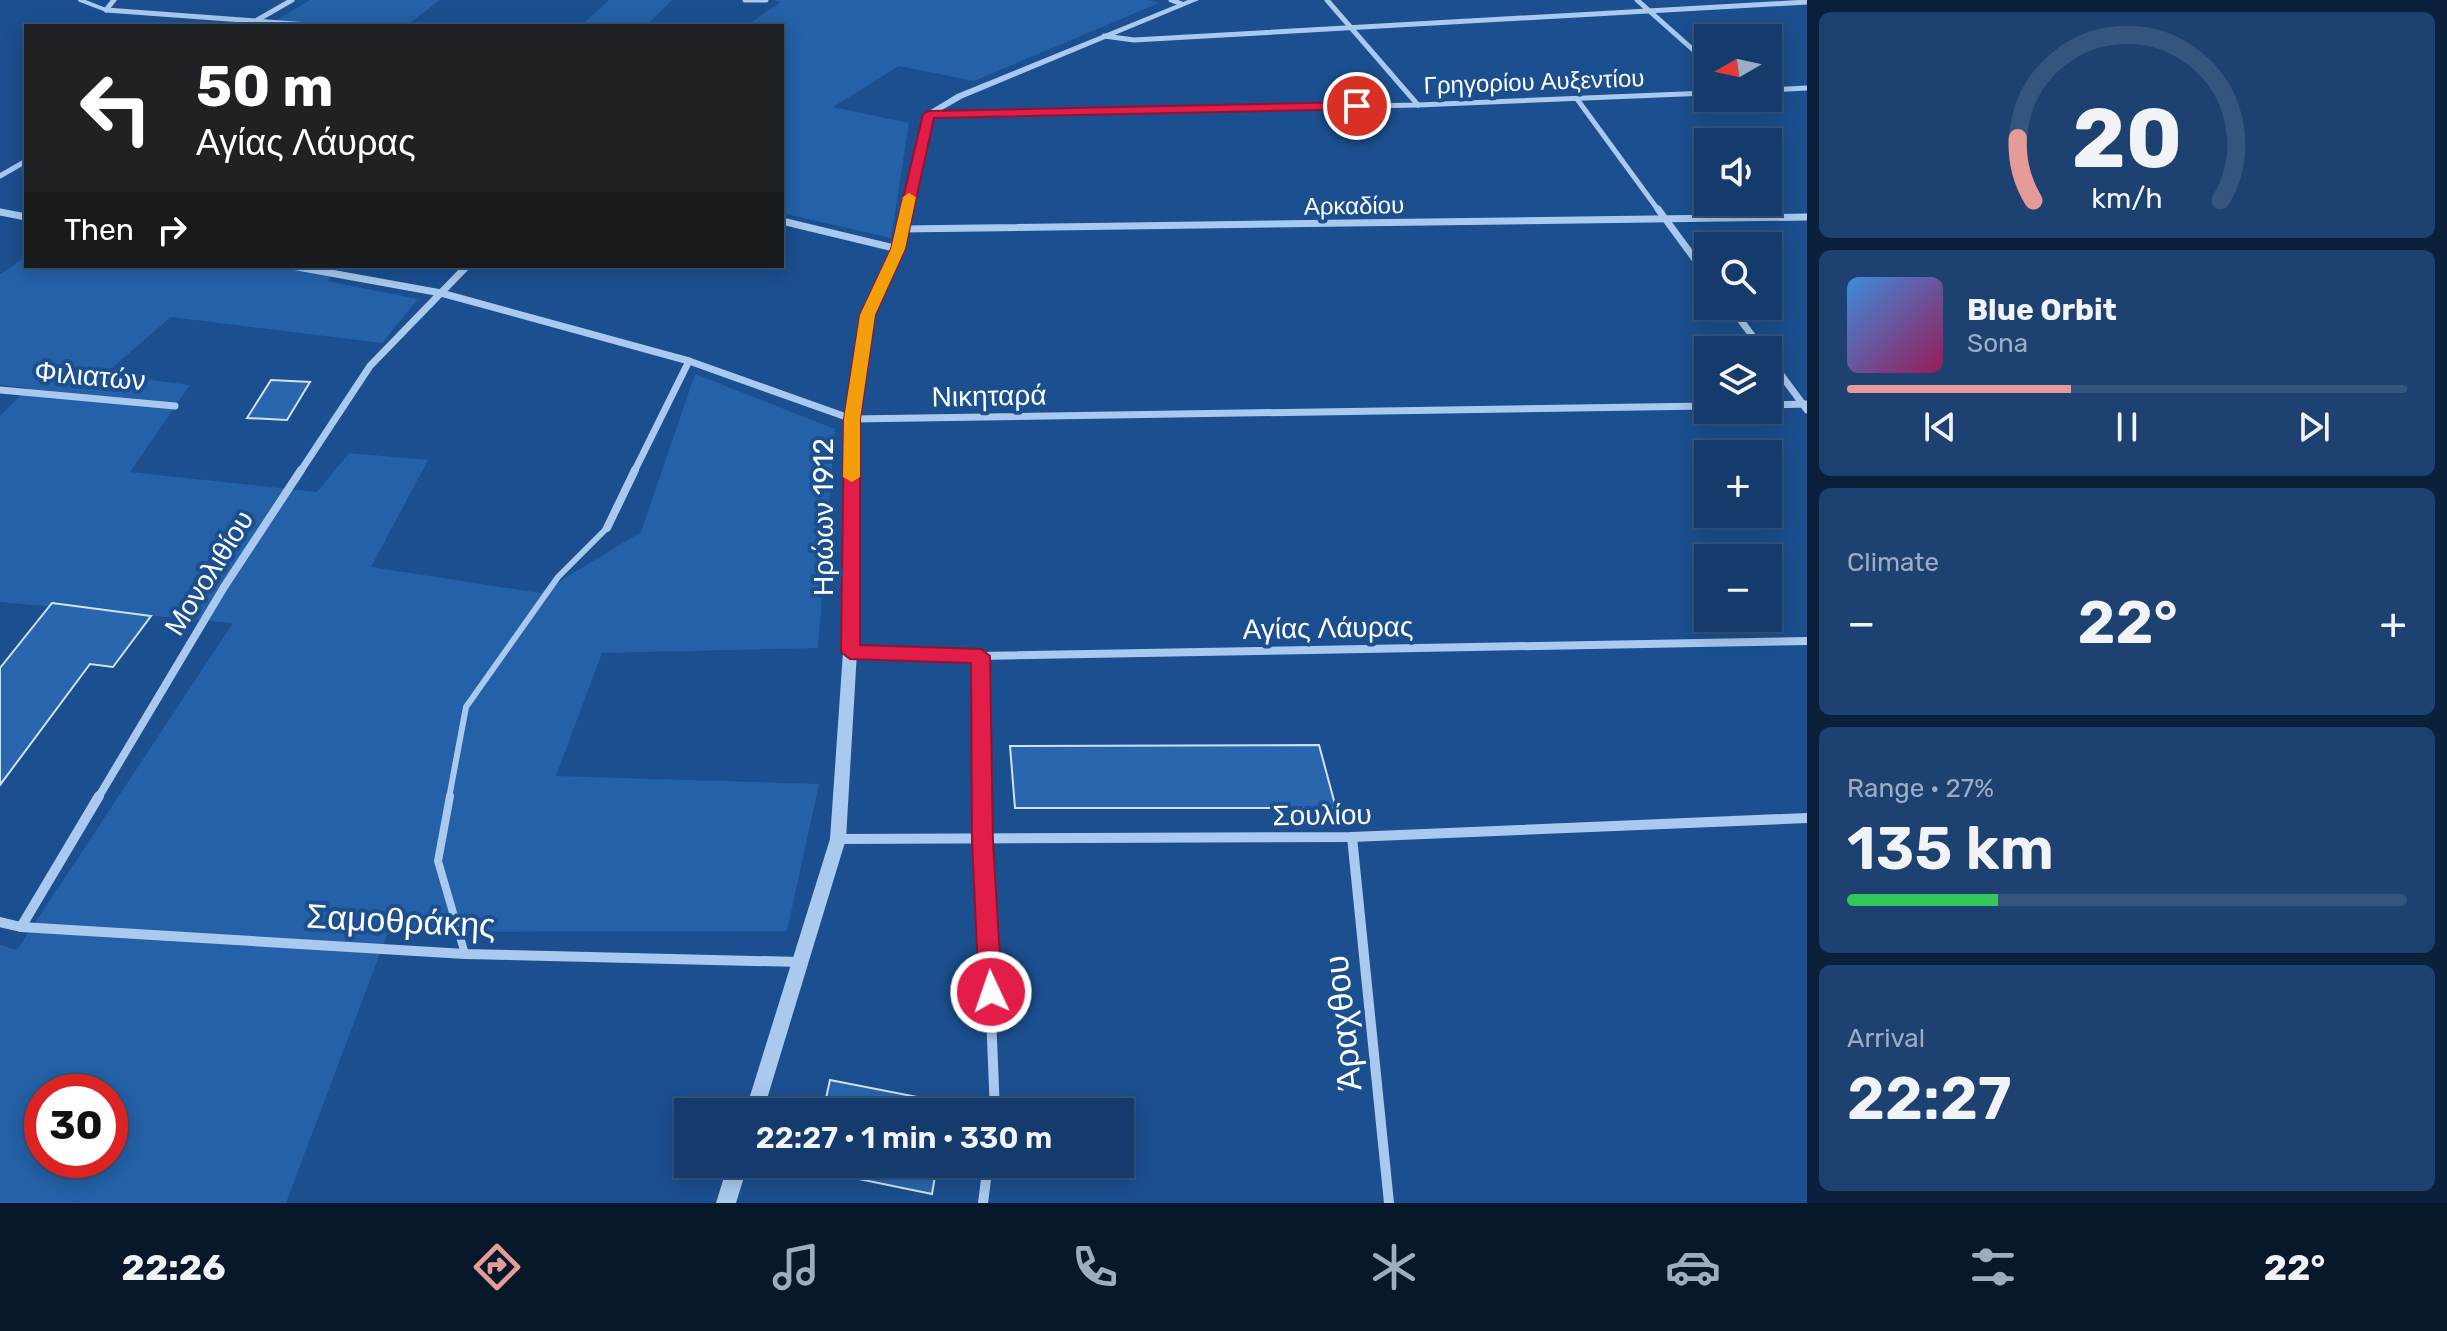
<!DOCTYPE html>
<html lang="en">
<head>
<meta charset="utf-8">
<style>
  :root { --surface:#143b6b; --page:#1d4271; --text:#f1f3f6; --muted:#9dadc1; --line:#33557e; --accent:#e69b98 }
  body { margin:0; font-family:Rubik,sans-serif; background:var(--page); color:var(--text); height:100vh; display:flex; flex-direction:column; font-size:30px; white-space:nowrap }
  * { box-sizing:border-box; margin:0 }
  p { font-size:26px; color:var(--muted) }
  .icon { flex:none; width:44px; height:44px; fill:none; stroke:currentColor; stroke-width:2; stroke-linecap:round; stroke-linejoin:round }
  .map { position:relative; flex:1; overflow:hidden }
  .details { display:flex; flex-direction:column; gap:12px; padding:12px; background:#0b203b; width:640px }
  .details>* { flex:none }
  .top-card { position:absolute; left:24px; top:24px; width:760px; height:244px; border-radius:0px; box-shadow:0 4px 20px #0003,0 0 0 2px var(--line); background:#202124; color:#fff; overflow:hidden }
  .needle { width:52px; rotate:261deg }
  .buttons { position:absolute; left:1694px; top:24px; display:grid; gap:16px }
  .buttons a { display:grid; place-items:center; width:88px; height:88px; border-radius:0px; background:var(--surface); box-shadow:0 4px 20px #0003,0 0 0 2px var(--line); font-size:40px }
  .speed { position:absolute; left:24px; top:1074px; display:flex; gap:16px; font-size:40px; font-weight:700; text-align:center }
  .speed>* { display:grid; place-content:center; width:104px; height:104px; border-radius:50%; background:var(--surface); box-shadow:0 4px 20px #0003,0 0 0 2px var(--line); line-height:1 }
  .speed .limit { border:12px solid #d22; background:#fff; color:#111 }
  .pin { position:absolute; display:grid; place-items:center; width:68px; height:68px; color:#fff; margin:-34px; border:4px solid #fff; border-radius:50%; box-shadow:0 2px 8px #0007 }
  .me { position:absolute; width:88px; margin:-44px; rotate:357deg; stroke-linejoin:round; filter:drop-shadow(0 0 6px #0008) }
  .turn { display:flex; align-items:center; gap:28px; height:168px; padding:0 40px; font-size:36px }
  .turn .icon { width:104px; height:104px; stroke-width:2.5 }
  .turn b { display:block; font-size:56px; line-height:68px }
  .then { display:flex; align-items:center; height:76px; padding:0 40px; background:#0003; gap:16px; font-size:30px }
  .big { font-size:60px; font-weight:600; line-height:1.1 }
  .details .tile { flex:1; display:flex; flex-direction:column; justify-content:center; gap:12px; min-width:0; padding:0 28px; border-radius:12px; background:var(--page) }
  .details .dial { align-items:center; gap:0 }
  .dial svg { height:208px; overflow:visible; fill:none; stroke:var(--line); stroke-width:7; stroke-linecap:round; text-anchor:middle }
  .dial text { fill:var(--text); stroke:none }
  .song { display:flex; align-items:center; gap:24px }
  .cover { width:96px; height:96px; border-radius:12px; background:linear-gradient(135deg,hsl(210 70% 55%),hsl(330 70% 35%)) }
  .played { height:8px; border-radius:4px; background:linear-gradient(90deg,var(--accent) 40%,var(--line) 40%) }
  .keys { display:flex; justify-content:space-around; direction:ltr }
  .heat { display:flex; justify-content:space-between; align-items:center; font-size:44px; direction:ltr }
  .charge { height:12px; border-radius:6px; background:linear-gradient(90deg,#34c759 27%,var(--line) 0) }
  .trip { position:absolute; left:674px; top:1098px; width:460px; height:80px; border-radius:0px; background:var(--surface); box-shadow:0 4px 20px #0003,0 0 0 2px var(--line); font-weight:600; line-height:80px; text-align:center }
  .dock { display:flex; height:128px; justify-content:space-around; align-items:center; background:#08182b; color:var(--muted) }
  .dock .icon { width:56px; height:56px }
  .dock .active { color:var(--accent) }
  .dock b { font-size:36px; color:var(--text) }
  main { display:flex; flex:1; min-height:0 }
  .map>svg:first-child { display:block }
  .green { fill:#2461a8; fill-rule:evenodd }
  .building { fill:#2a66ad; stroke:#cfe3fa; stroke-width:2 }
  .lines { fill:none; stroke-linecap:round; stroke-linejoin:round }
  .service-far2 { stroke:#a9c9ee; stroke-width:4 }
  .service-far1 { stroke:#a9c9ee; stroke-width:6 }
  .service { stroke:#a9c9ee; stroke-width:8 }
  .minor-far3 { stroke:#a9c9ee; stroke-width:5 }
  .minor-far2 { stroke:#a9c9ee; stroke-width:7 }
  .minor-far1 { stroke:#a9c9ee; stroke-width:8 }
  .minor { stroke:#a9c9ee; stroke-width:10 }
  .tertiary { fill:#a9c9ee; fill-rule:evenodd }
  .route { fill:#e11d48; stroke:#92132f; stroke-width:2 }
  .slow { fill:#f59e0b }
  .labels { text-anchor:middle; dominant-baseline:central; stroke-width:8; stroke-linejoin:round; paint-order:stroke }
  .far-street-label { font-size:24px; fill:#fff; stroke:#1b4f8f }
  .street-label { font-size:28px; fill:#fff; stroke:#1b4f8f }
  .near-street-label { font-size:34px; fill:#fff; stroke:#1b4f8f }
</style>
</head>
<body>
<main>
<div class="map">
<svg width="1807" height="1203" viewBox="0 0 1807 1203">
  <rect width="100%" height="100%" fill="#1b4f8f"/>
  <g class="green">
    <path d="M310,0h130l-34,26h-139z"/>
    <path d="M609,0h63l-26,26h-65z"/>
    <path d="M773,0h374l12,3 -185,78 -75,-15 -66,41 76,16 -18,115 -109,-25v-187h-36l35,-24z"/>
    <path d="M26,257v9h316l-15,15 91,18 -36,44 -211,-26 -66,57 85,11 -60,87 187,20 32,-39 79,7 -57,107 169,26 101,-61 54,-158 140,55 -17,219 -216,5 -46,123 263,8 -32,147 -399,1 -102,271h-286v-258l17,5 216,-327 -233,-21v-186l28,-28 -28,-3v-111zM42,1092h68v68h-68z"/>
  </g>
  <g class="building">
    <path d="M271,380l39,2 -23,38 -40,-2z"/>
    <path d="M52,603l99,13 -38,51 -23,-3 -90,121v-117z"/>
    <path d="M1319,745l17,63h-321l-5,-62z"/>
    <path d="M830,1080l118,23 -2,9h-123z"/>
    <path d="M811,1164h126l-5,30 -122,-25z"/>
  </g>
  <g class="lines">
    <path class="service-far2" d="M80,0l26,10"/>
    <path class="service-far1" d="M449,798l17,-91 92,-130 49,-49"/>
    <path class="service" d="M450,796l-12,65 27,93"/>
    <g class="minor-far3">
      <path d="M745,0h21"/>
      <path d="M1171,0l11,4"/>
      <path d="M1327,0l91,105"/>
      <path d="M1637,0l71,63"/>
      <path d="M106,10l216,16"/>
      <path d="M106,10l8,-10"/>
      <path d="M247,26l45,-26"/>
      <path d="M1104,36l30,4 673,-38"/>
      <path d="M1768,90l39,-2"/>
      <path d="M1577,99l82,112"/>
      <path d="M929,114l489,-9 290,-12"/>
      <path d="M0,176l26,-15"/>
    </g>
    <g class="minor-far2">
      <path d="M1658,209l50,68"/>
      <path d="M0,212l26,5"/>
      <path d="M782,221l116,28"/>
      <path d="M902,229l905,-12"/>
      <path d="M292,266l149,27 248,68 163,58 856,-13"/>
      <path d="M1730,306l33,44"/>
      <path d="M1768,357l39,53"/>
      <path d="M0,390l175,16"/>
      <path d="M1768,405l39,-1"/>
      <path d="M300,472l70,-106 97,-100"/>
      <path d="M634,472l55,-111"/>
    </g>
    <g class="minor-far1">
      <path d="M607,528l28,-58"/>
      <path d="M850,652l131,4 826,-15"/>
      <path d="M981,656l1,142"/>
      <path d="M98,798l126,-211 77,-117"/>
    </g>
    <g class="minor">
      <path d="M982,796l13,316"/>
      <path d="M1352,837l37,366"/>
      <path d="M838,839l514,-2 455,-19"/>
      <path d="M0,922l21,5 444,27 335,8"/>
      <path d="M21,927l78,-131"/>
      <path d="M983,1203l5,-39"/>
    </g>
    <g class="tertiary">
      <path d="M1188,0h11l-236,98 -30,17 -30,134 -29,66 -16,104 -1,233 -11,187 -83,273h-18l85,-273 13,-187 3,-233 16,-104 31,-66 31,-135 33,-20z"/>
      <path d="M728,1164h20l-12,39h-20z"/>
    </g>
  </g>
  <path class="route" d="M1357,102l6,4 -2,3 -427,9 -29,131 -30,66 -15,104v226l121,4 9,7 3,185 9,151 -3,7 -8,4 -9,-4 -3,-7 -7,-151 -1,-178 -121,-4 -9,-7 3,-233 16,-104 31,-66 32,-135 6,-3z"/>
  <path class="slow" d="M909,193l7,4 -11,52 -30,66 -15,104v58l-8,5 -9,-5 1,-58 16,-104 31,-66 12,-52z"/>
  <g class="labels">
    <g class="far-street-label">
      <text transform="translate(1534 82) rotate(-2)">Γρηγορίου Αυξεντίου</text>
      <text transform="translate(1354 206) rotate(-1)">Αρκαδίου</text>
    </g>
    <g class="street-label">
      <text transform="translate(90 376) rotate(5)">Φιλιατών</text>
      <text transform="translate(989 396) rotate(-1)">Νικηταρά</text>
      <text transform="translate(823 517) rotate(-90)">Ηρώων 1912</text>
      <text transform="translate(209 573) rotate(-58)">Μονολιθίου</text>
      <text transform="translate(1328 628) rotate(-1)">Αγίας Λάυρας</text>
      <text transform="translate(1322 815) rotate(-1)">Σουλίου</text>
    </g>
    <g class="near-street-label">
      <text transform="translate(401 921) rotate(3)">Σαμοθράκης</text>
      <text transform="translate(1343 1023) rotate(-96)">Άραχθου</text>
    </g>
  </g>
</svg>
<div class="buttons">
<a><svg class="needle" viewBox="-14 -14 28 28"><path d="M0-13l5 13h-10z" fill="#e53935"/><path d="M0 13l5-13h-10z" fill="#9dadc1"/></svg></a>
<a><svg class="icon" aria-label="sound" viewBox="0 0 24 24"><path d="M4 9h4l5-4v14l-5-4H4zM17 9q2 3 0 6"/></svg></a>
<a><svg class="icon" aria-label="search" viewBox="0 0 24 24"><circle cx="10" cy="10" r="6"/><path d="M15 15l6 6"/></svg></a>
<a><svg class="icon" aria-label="layers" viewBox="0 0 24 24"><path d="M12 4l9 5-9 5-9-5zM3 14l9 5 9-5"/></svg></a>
<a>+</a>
<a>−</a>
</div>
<div class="speed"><div class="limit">30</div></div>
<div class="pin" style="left:1357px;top:106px;background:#d93025"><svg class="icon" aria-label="arrive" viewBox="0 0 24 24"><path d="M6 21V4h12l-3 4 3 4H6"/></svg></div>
<svg class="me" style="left:991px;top:992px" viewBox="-20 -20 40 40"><circle r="17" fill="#e11d48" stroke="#fff" stroke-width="3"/><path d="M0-11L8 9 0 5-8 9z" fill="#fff"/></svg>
<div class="trip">22:27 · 1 min · 330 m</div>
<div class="top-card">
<div class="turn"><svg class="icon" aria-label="left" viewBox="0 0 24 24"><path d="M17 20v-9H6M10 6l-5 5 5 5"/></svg><div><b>50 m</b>Αγίας Λάυρας</div></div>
<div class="then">Then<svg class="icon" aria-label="right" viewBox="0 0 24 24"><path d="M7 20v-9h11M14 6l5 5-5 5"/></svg></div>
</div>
</div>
<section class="details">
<div class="tile dial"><svg viewBox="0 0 100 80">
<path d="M14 69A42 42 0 1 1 86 69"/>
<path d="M14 69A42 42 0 0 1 8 45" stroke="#e69b98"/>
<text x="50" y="56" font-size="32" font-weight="700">20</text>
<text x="50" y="72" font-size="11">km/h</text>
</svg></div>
<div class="tile">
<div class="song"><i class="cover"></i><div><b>Blue Orbit</b><p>Sona</p></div></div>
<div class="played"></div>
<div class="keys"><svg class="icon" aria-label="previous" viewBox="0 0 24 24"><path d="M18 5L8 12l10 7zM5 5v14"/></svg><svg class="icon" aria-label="pause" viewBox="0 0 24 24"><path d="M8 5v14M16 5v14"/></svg><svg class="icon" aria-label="next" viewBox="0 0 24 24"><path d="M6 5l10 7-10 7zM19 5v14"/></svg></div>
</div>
<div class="tile"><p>Climate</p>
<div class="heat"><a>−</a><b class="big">22°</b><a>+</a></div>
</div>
<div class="tile"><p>Range · 27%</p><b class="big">135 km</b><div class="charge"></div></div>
<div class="tile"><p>Arrival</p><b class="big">22:27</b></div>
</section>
</main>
<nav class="dock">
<b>22:26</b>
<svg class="icon active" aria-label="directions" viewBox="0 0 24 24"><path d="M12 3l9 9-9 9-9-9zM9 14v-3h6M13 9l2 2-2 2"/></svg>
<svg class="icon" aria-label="music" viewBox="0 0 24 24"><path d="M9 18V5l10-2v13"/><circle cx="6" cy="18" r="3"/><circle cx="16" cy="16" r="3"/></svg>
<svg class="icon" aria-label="phone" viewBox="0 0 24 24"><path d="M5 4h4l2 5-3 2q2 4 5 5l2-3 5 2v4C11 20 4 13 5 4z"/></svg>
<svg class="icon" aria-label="climate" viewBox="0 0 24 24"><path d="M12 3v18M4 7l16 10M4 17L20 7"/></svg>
<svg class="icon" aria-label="car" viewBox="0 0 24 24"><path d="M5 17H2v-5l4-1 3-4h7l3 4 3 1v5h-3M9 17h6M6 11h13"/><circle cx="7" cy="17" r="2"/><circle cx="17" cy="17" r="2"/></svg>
<svg class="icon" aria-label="filters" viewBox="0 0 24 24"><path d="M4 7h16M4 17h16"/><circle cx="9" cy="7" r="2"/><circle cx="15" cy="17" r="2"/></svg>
<b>22°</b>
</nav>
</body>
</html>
